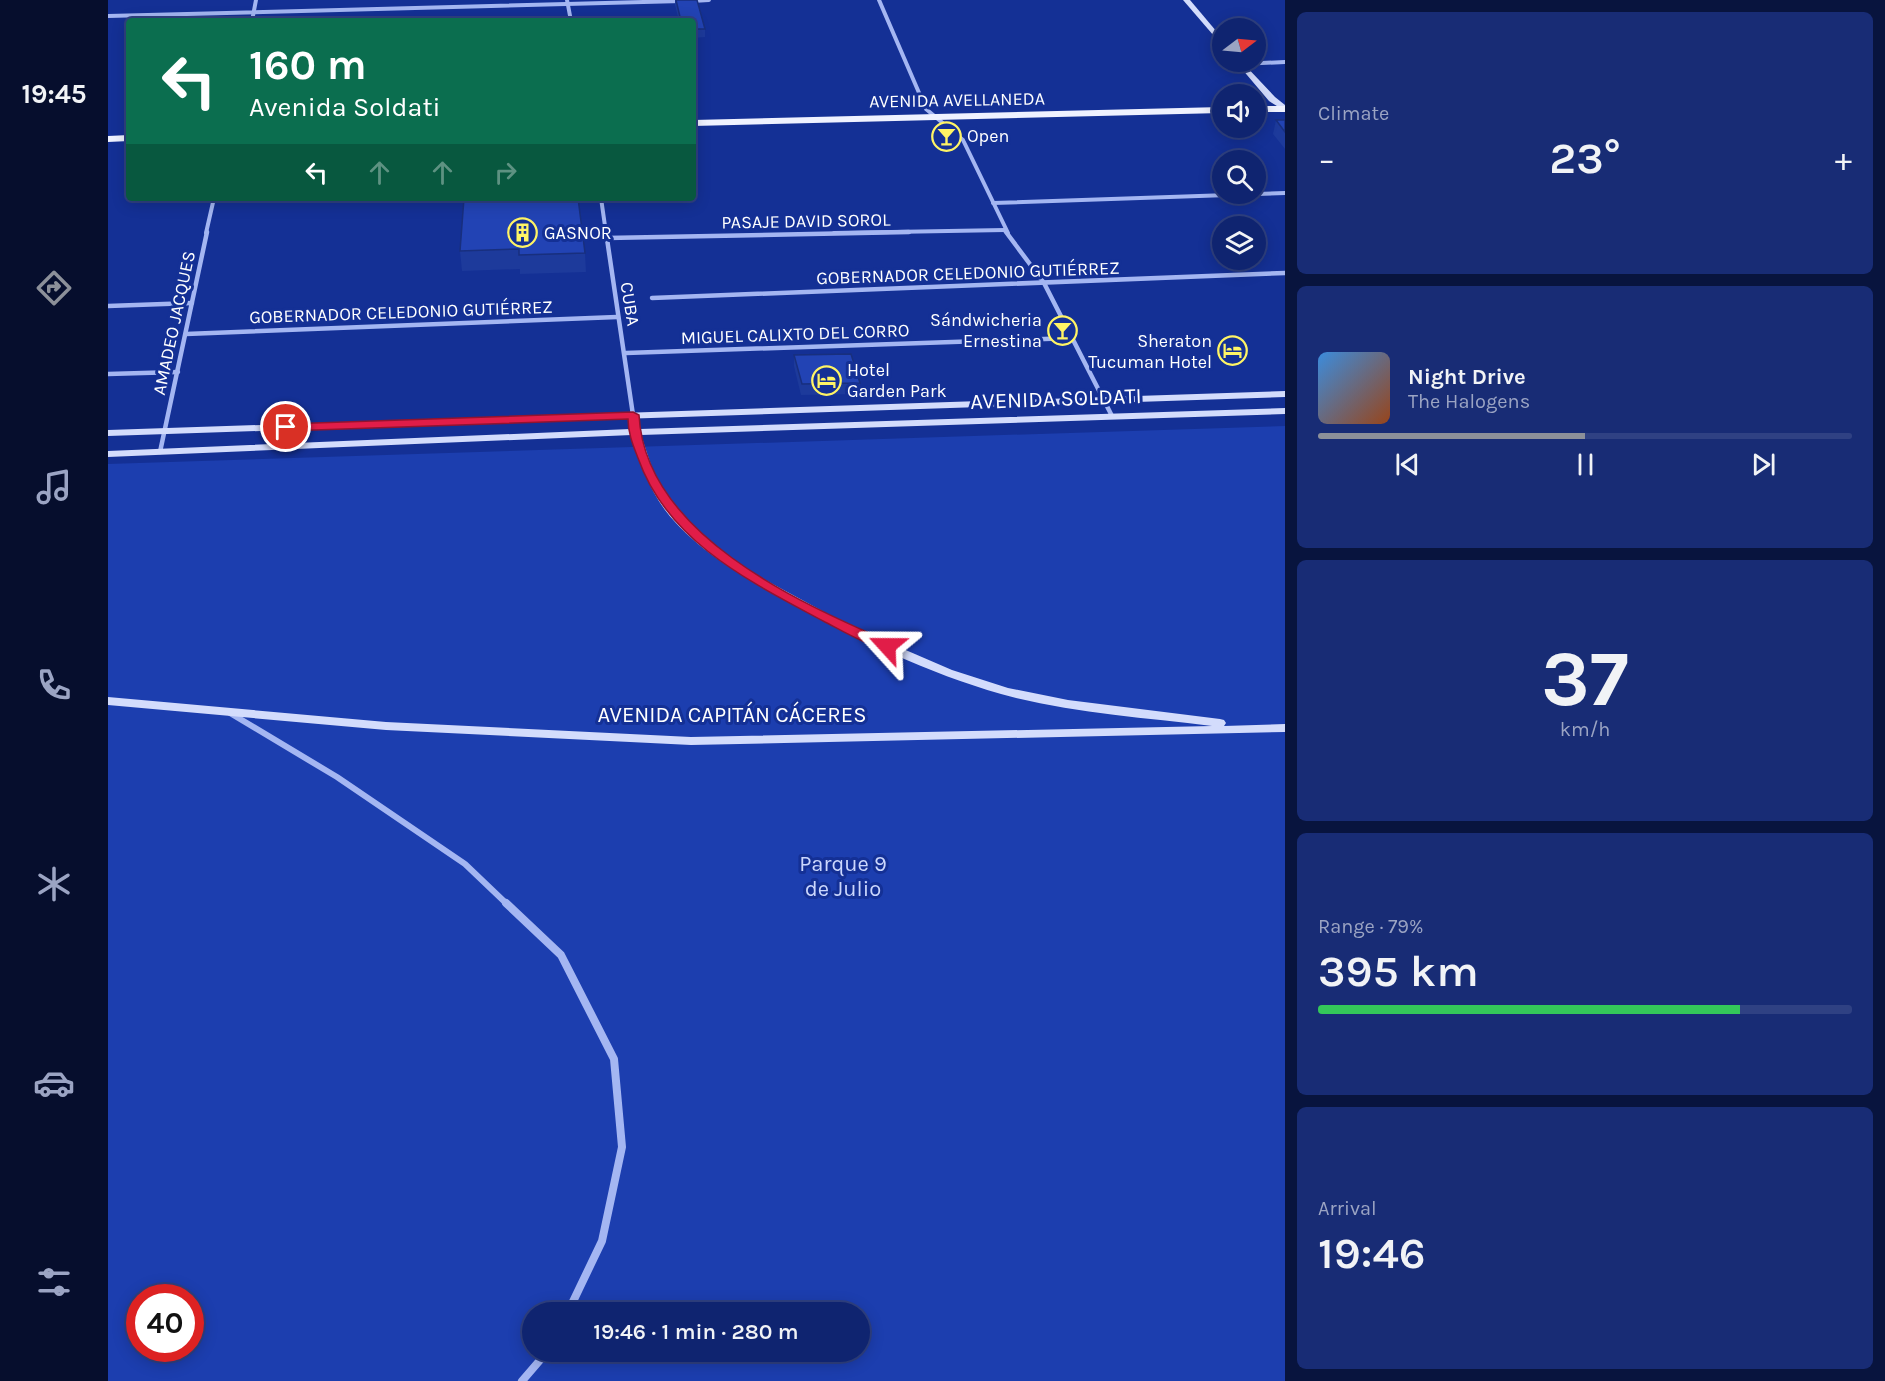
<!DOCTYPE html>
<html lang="en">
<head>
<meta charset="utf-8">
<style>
  :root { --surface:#0f2470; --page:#182c75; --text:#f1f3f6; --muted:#9ba4c3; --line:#2f4183; --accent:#8c9099 }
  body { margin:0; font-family:Karla,sans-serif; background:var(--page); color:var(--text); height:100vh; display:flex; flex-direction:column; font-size:22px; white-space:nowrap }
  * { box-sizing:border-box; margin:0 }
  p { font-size:20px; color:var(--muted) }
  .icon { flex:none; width:33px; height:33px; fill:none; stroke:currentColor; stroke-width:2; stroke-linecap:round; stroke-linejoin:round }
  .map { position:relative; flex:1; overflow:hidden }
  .panel { display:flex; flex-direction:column; gap:12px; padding:12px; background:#08143e; width:600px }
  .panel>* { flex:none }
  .banner { position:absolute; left:18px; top:18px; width:570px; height:183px; border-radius:6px; box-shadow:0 3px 15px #0003,0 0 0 2px var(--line); background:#0b6e4f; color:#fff; overflow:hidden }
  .needle { width:39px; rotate:74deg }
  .tools { position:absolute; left:1104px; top:18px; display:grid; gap:12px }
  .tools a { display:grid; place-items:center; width:54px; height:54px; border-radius:50%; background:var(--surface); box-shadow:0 3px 15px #0003,0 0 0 2px var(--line); font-size:30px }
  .speed { position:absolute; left:18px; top:1284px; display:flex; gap:12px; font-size:30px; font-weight:700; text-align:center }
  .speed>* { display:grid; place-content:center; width:78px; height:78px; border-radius:50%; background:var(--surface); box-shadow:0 3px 15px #0003,0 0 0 2px var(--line); line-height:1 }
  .speed .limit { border:9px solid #d22; background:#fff; color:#111 }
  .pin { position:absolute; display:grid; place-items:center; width:51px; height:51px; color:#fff; margin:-26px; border:3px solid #fff; border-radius:50%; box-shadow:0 2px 6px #0007 }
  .me { position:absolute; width:66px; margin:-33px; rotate:294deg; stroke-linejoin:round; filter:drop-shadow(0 0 4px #0008) }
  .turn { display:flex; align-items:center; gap:21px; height:126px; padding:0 24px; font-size:27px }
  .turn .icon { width:78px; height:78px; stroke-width:2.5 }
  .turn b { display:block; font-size:42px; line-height:51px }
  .lanes { display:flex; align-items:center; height:57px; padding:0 24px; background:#0003; justify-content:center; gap:30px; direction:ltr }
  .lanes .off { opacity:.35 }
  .big { font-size:45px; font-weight:600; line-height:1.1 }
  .panel .widget { flex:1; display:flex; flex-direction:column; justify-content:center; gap:9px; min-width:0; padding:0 21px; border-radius:9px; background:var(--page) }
  .panel .dial { align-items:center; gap:0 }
  .dial b { font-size:78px; line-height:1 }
  .song { display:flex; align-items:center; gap:18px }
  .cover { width:72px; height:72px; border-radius:9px; background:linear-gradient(135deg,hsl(210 70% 55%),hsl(20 70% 35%)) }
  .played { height:6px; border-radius:3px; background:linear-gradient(90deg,var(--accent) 50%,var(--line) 50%) }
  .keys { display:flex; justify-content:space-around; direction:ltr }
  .heat { display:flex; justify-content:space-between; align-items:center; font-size:33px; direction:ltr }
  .charge { height:9px; border-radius:4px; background:linear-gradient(90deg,#34c759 79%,var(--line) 0) }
  .trip { position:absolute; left:414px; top:1302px; width:348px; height:60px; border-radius:30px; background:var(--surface); box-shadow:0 3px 15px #0003,0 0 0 2px var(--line); font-weight:600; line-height:60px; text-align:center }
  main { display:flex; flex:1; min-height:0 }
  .dock { display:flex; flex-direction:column; width:108px; justify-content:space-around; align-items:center; background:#060e2d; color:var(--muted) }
  .dock .icon { width:42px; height:42px }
  .dock .current { color:var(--accent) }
  .dock b { font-size:27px; color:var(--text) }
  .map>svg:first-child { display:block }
  .green { fill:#1c3eaf; fill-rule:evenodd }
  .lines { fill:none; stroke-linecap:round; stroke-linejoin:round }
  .street-far3 { stroke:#a4b6f2; stroke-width:4 }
  .street-far2 { stroke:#a4b6f2; stroke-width:4.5 }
  .street-far1 { stroke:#a4b6f2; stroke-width:6 }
  .street { stroke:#a4b6f2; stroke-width:8 }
  .secondary { fill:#d3dcfc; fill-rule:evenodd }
  .primary { fill:#eff2ff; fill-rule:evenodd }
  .wall { fill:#1d3a9b }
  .building { fill:#2243b4; stroke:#182f7e; stroke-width:1.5 }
  .route { fill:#e11d48; stroke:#92132f; stroke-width:1.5 }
  .labels { text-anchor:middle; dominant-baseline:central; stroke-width:6; stroke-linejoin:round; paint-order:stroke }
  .far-street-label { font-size:18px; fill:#fff; stroke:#143095 }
  .far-poi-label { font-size:18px; fill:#fff; stroke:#143095; text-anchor:start }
  .street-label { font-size:22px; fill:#fff; stroke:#143095 }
  .park-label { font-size:22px; fill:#cbd7fd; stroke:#143095 }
</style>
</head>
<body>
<main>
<nav class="dock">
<b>19:45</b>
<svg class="icon current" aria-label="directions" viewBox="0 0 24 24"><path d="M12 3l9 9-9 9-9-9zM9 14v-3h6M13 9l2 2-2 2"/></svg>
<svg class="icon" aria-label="music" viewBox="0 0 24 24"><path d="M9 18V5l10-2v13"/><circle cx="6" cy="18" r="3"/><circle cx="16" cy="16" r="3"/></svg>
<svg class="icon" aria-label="phone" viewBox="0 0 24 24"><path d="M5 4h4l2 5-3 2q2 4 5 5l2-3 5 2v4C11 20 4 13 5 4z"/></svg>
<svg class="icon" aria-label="climate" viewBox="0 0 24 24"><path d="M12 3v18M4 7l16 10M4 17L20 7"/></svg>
<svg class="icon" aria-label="car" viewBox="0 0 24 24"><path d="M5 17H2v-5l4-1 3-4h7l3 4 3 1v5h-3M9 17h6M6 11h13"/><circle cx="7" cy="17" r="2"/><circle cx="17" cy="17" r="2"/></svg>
<svg class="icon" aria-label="filters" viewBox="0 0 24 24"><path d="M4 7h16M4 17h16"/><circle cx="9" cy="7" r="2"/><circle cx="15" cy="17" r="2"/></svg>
</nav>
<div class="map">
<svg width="1177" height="1381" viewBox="0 0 1177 1381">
  <rect width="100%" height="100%" fill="#143095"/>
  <path class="green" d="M1177,426v955h-1177v-917zM32,1298h50v50h-50zM424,1312h328v40h-328z"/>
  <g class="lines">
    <g class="street-far3">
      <path d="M459,0l4,21"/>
      <path d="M771,0l47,109 37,31 45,93"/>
      <path d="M584,1l17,-1"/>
      <path d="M0,16l574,-15"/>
      <path d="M144,21l4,-21"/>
      <path d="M1133,64l44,-2"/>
      <path d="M493,198l5,35"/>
      <path d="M885,203l292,-10"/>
      <path d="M98,233l8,-35"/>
      <path d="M726,233l171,-3"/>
    </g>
    <g class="street-far2">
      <path d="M498,232l27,183"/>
      <path d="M898,232l38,51 68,133"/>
      <path d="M499,238l302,-6"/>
      <path d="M544,298l633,-25"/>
      <path d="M0,306l84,-3"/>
      <path d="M78,334l431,-17"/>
      <path d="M518,353l447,-15"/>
      <path d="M0,374l70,-2"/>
      <path d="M52,452l47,-220"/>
    </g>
    <path class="street-far1" d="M122,713l107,64 128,87 43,41"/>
    <g class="street">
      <path d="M398,903l55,52 53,104 8,88 -20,94 -34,71"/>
      <path d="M414,1381l25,-29"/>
    </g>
    <g class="secondary">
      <path d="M1075,0h7l32,38v6l-2,-1z"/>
      <path d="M1128,62h6l33,35 10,8v6l-16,-10z"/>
      <path d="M1177,391v6l-1177,39v-6z"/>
      <path d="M1177,408v6l-644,21 13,39 19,32 33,33 41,31 103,56 102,44 56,18 60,12 152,19 4,1 2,3 -2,3 61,-2v8l-594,13 -305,-15 -278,-25v-8l278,25 305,15 521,-11c-70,-9 -143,-13 -211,-32 -73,-21 -142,-54 -209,-91 -45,-25 -95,-51 -127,-93 -17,-23 -25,-49 -33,-75l-524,22v-6l522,-22v-4h8l2,4z"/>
    </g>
    <g class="primary">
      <rect x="1148" y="106" width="29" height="6"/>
      <path d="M1114,107v6l-529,13v-6z"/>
      <path d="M21,135v6l-21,1v-6z"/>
    </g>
  </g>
  <g class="wall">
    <path d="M567,0h22l8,29v8l-12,1v-17h-14l-4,-16z"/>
    <path d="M1168,120h9v29l-12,-15z"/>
    <path d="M356,198l121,55 1,19 -66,2v-5l-58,2 -2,-20z"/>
    <path d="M686,355l66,28 -1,11 -58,1 -7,-29z"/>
  </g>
  <g class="building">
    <path d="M568,0h21l8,29h-12v-8h-12z"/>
    <path d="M1168,120h9v12z"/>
    <path d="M356,198h114l7,55 -66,2v-6l-59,2z"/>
    <path d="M743,354l9,29 -58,1 -8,-29z"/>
  </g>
  <path class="route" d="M525,412l6,3c6,119 159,187 253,228l2,3 -2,3c-14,3 -53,-20 -67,-27 -74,-40 -157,-79 -187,-164 -5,-13 -10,-25 -10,-39l-342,12 -5,-4 5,-3z"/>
  <defs>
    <symbol id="bar-ring" viewBox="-11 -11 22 22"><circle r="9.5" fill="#143095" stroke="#fff465" stroke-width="1.5"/><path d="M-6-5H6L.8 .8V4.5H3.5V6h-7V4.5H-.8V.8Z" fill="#fff465"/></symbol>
    <symbol id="building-ring" viewBox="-11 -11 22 22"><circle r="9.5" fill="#143095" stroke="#fff465" stroke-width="1.5"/><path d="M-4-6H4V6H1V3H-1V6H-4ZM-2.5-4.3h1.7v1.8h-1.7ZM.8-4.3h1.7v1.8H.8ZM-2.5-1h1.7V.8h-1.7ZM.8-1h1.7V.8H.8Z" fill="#fff465"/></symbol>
    <symbol id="hotel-ring" viewBox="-11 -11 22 22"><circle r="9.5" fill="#143095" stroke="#fff465" stroke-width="1.5"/><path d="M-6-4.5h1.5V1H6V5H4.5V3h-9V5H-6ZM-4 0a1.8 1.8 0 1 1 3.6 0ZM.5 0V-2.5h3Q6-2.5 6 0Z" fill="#fff465"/></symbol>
  </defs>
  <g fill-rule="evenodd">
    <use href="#bar-ring" x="822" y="120" width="33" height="33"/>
    <use href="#building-ring" x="398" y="216" width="33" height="33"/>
    <use href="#bar-ring" x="938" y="314" width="33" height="33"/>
    <use href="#hotel-ring" x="1108" y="334" width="33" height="33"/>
    <use href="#hotel-ring" x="702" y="364" width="33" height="33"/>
  </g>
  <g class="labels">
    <g class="far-street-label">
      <text transform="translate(849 100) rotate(-1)">AVENIDA AVELLANEDA</text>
      <text transform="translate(698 221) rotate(-1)">PASAJE DAVID SOROL</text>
      <text transform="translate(860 273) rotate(-2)">GOBERNADOR CELEDONIO GUTIÉRREZ</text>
      <text transform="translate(522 304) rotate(81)">CUBA</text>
      <text transform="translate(293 312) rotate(-2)">GOBERNADOR CELEDONIO GUTIÉRREZ</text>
      <text transform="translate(66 323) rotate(-78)">AMADEO JACQUES</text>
      <text transform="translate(687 334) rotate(-2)">MIGUEL CALIXTO DEL CORRO</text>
    </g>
    <g class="far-poi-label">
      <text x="859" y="136">Open</text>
      <text x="436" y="233">GASNOR</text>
      <text x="934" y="320" text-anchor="end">Sándwicheria<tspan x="934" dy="21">Ernestina</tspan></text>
      <text x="1104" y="341" text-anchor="end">Sheraton<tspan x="1104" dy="21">Tucuman Hotel</tspan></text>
      <text x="739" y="370">Hotel<tspan x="739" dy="21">Garden Park</tspan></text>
    </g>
    <g class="street-label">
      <text transform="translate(948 399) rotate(-2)">AVENIDA SOLDATI</text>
      <text x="624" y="715">AVENIDA CAPITÁN CÁCERES</text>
    </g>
    <g class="park-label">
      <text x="735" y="864">Parque 9<tspan x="735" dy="25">de Julio</tspan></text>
    </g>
  </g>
</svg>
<div class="tools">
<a><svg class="needle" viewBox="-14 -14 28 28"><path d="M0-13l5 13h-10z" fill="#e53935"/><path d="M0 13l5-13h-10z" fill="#9ba4c3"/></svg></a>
<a><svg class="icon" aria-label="sound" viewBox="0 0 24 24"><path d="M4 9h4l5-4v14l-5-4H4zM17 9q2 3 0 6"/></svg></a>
<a><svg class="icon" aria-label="search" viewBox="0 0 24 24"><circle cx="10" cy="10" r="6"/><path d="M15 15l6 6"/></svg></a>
<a><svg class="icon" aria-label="layers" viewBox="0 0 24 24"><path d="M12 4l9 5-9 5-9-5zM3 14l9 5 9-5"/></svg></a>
</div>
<div class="speed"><div class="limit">40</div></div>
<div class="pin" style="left:178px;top:427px;background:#d93025"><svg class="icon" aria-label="arrive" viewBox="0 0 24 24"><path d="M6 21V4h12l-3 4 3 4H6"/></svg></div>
<svg class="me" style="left:779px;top:646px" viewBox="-20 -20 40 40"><path d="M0-17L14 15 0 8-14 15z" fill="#e11d48" stroke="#fff" stroke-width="4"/></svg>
<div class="trip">19:46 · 1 min · 280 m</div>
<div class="banner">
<div class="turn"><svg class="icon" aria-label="left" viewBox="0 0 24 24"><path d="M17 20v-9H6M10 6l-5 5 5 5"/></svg><div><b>160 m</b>Avenida Soldati</div></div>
<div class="lanes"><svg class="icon" aria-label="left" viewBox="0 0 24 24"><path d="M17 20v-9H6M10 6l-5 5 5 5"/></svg><svg class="icon off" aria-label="ahead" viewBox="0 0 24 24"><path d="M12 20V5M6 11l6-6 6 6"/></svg><svg class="icon off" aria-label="ahead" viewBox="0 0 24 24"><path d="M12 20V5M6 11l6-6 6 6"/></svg><svg class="icon off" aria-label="right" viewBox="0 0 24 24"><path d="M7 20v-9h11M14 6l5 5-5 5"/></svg></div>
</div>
</div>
<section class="panel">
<div class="widget"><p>Climate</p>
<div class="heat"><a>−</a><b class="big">23°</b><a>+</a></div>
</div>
<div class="widget">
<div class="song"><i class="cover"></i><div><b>Night Drive</b><p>The Halogens</p></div></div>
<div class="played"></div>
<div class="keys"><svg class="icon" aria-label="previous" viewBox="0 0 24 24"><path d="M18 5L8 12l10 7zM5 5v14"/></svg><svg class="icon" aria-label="pause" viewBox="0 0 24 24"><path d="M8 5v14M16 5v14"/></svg><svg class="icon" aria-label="next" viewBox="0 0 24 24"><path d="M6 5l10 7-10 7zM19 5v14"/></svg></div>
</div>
<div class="widget dial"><b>37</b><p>km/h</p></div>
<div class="widget"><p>Range · 79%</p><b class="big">395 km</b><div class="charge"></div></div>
<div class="widget"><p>Arrival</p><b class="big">19:46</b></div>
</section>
</main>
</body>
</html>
